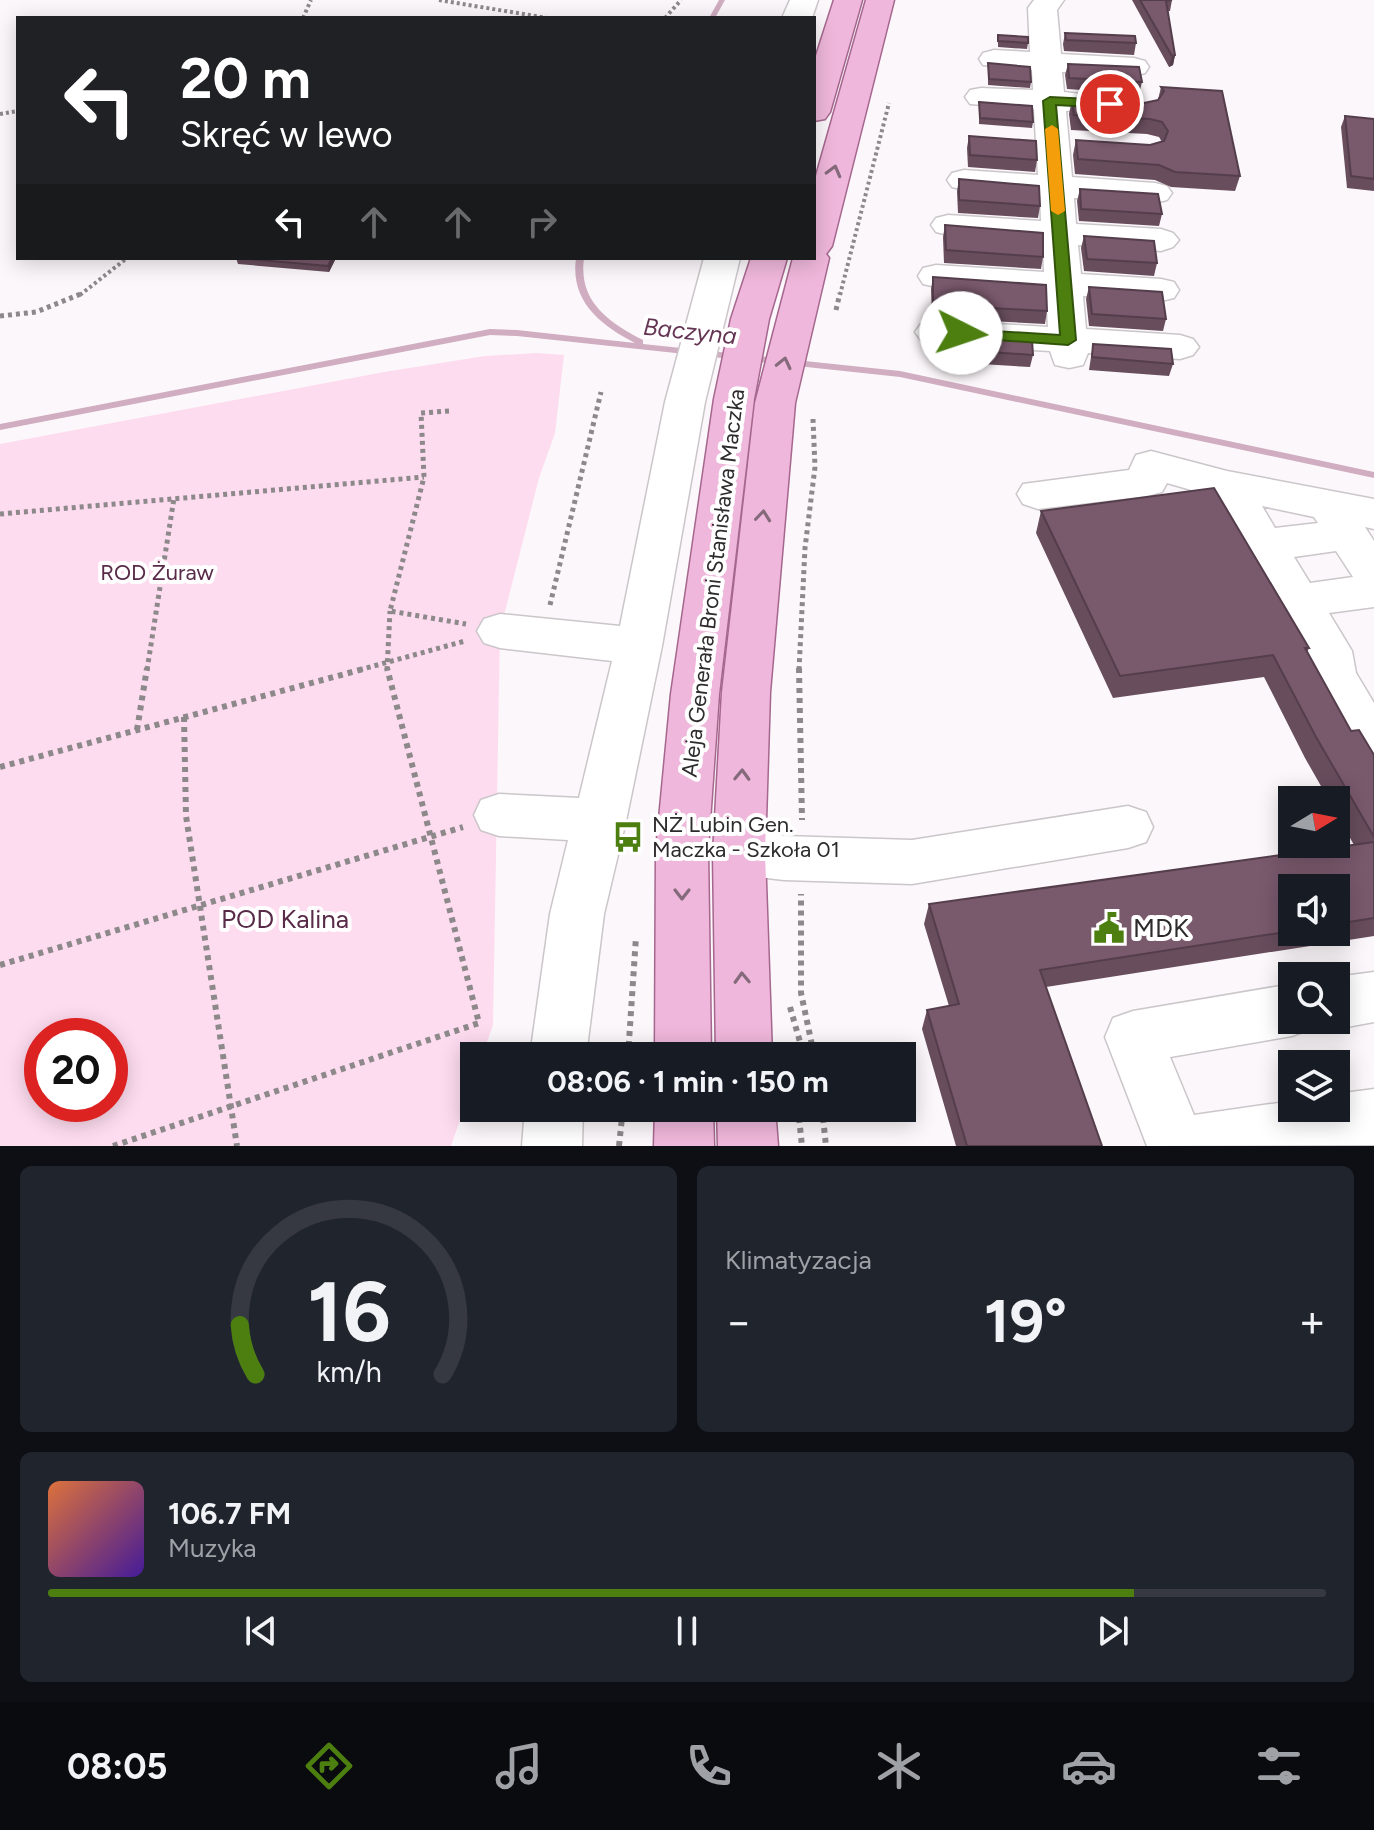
<!DOCTYPE html>
<html lang="pl">
<head>
<meta charset="utf-8">
<style>
  :root { --surface:#171b24; --page:#20242c; --text:#f1f3f6; --muted:#9ea1a6; --line:#363941; --accent:#4c7f10 }
  body { margin:0; font-family:Figtree,sans-serif; background:var(--page); color:var(--text); height:100vh; display:flex; flex-direction:column; font-size:30px; white-space:nowrap }
  * { box-sizing:border-box; margin:0 }
  p { font-size:26px; color:var(--muted) }
  .icon { flex:none; width:44px; height:44px; fill:none; stroke:currentColor; stroke-width:2; stroke-linecap:round; stroke-linejoin:round }
  .map { position:relative; height:1146px; overflow:hidden }
  .panel { display:flex; flex-direction:column; gap:20px; padding:20px; background:#0d0f14; flex:1 }
  .panel>* { flex:none }
  .guide { position:absolute; left:16px; top:16px; width:800px; height:244px; border-radius:0px; box-shadow:0 4px 20px #0003; background:#202124; color:#fff; overflow:hidden }
  .needle { width:52px; rotate:80deg }
  .controls { position:absolute; left:1278px; top:786px; display:grid; gap:16px }
  .controls a { display:grid; place-items:center; width:72px; height:72px; border-radius:0px; background:var(--surface); box-shadow:0 4px 20px #0003; font-size:40px }
  .speed { position:absolute; left:24px; top:1018px; display:flex; gap:16px; font-size:40px; font-weight:700; text-align:center }
  .speed>* { display:grid; place-content:center; width:104px; height:104px; border-radius:50%; background:var(--surface); box-shadow:0 4px 20px #0003; line-height:1 }
  .speed .limit { border:12px solid #d22; background:#fff; color:#111 }
  .pin { position:absolute; display:grid; place-items:center; width:68px; height:68px; color:#fff; margin:-34px; border:4px solid #fff; border-radius:50%; box-shadow:0 2px 8px #0007 }
  .me { position:absolute; width:88px; margin:-44px; rotate:94deg; stroke-linejoin:round; filter:drop-shadow(0 0 6px #0008) }
  .turn { display:flex; align-items:center; gap:28px; height:168px; padding:0 32px; font-size:36px }
  .turn .icon { width:104px; height:104px; stroke-width:2.5 }
  .turn b { display:block; font-size:56px; line-height:68px }
  .lanes { display:flex; align-items:center; height:76px; padding:0 32px; background:#0003; justify-content:center; gap:40px; direction:ltr }
  .lanes .off { opacity:.35 }
  .big { font-size:60px; font-weight:700; line-height:1.1 }
  .panel .tile { flex:1; display:flex; flex-direction:column; justify-content:center; gap:12px; min-width:0; padding:0 28px; border-radius:12px; background:var(--page) }
  .panel .dial { align-items:center; gap:0 }
  .dial svg { height:208px; overflow:visible; fill:none; stroke:var(--line); stroke-width:7; stroke-linecap:round; text-anchor:middle }
  .dial text { fill:var(--text); stroke:none }
  .song { display:flex; align-items:center; gap:24px }
  .cover { width:96px; height:96px; border-radius:12px; background:linear-gradient(135deg,hsl(20 70% 55%),hsl(260 70% 35%)) }
  .played { height:8px; border-radius:4px; background:linear-gradient(90deg,var(--accent) 85%,var(--line) 85%) }
  .keys { display:flex; justify-content:space-around; direction:ltr }
  .heat { display:flex; justify-content:space-between; align-items:center; font-size:44px; direction:ltr }
  .panel .tiles { flex:1; display:grid; gap:20px; grid-template-columns:1fr 1fr }
  .tile:last-child { grid-column:span 2 }
  .trip { position:absolute; left:460px; top:1042px; width:456px; height:80px; border-radius:0px; background:var(--surface); box-shadow:0 4px 20px #0003; font-weight:700; line-height:80px; text-align:center }
  .tab-bar { display:flex; height:128px; justify-content:space-around; align-items:center; background:#090b0e; color:var(--muted) }
  .tab-bar .icon { width:56px; height:56px }
  .tab-bar .on { color:var(--accent) }
  .tab-bar b { font-size:36px; color:var(--text) }
  .map>svg:first-child { display:block }
  .green { fill:#fddcef; fill-rule:evenodd }
  .lines { fill:none; stroke-linecap:round; stroke-linejoin:round }
  .stream { fill:#d0adc1; fill-rule:evenodd }
  .minor-casing { stroke:#cbc6c9; stroke-width:3 }
  .major-casing { stroke:#a5678e; stroke-width:3 }
  .path-far2 { stroke:#8d898b; stroke-width:4; stroke-dasharray:3 3; stroke-linecap:butt }
  .path-far1 { stroke:#8d898b; stroke-width:5; stroke-dasharray:4 4; stroke-linecap:butt }
  .path { stroke:#8d898b; stroke-width:6; stroke-dasharray:5 5; stroke-linecap:butt }
  .minor { fill:#fff; fill-rule:evenodd }
  .major { fill:#efb7db; fill-rule:evenodd }
  .wall { fill:#684d5d; fill-rule:evenodd }
  .shaded-wall { fill:#553e4c }
  .building { fill:#79596c; stroke:#553e4c; stroke-width:2 }
  .oneway { stroke:#846a7b }
  .route { fill:#4c7f10; stroke:#31530a; stroke-width:2 }
  .slow { fill:#f59e0b }
  .labels { text-anchor:middle; dominant-baseline:central; stroke-width:8; stroke-linejoin:round; paint-order:stroke }
  .park-label { font-size:22px; fill:#592b49; stroke:#fff }
  .street-label { font-size:22px; fill:#2d2b2c; stroke:#fff }
  .poi-label { font-size:22px; fill:#2d2b2c; stroke:#fff; text-anchor:start }
  .water-label { font-size:24px; font-style:italic; fill:#643553; stroke:#fff }
  .near-park-label { font-size:26px; fill:#592b49; stroke:#fff }
  .near-poi-label { font-size:26px; fill:#2d2b2c; stroke:#fff; text-anchor:start }
</style>
</head>
<body>
<div class="map">
<svg width="1374" height="1146" viewBox="0 0 1374 1146">
  <rect width="100%" height="100%" fill="#fcf7fa"/>
  <path class="green" d="M537,353l27,2 -9,78 -16,45 -39,153 -7,394 -11,31h-8v23l-23,67h-451v-702l384,-72 101,-16zM42,1036h68v68h-68z"/>
  <g class="lines">
    <g class="stream">
      <path d="M719,0h6l-10,18h-6z"/>
      <path d="M576,258h8c-6,43 24,64 59,82v4l257,27 474,101v6l-474,-101 -383,-41 -27,-1 -490,95v-6l490,-95 27,1 118,13c-35,-18 -65,-42 -59,-85z"/>
    </g>
    <defs>
      <g id="minor">
        <path d="M790,0h28l-6,18h-30z"/>
        <path d="M1034,0h30l-7,10 4,44 73,4 11,3 4,6 -4,6 -11,3 -72,-4 2,20 25,3 5,7 -5,7 -23,2 6,66 83,6 12,3 5,7 -5,7 -12,3 -81,-5 2,26 85,5 12,4 6,7 -6,7 -12,4 -83,-6 3,29 80,5 13,3 5,8 -5,8 -13,3 -78,-5 3,33 94,6 13,4 6,8 -6,8 -13,4 -92,-6 -5,12 -14,3 -14,-3 -5,-14 -116,-7 -13,-4 -6,-8 6,-8 13,-4 114,7 -2,-33 -110,-7 -13,-3 -5,-8 5,-8 13,-3 108,7 -1,-30 -95,-7 -12,-3 -5,-7 5,-7 12,-3 93,6 -1,-26 -76,-5 -12,-3 -5,-7 5,-7 12,-3 74,5 -4,-66 -64,-5 -5,-7 5,-7 11,-2 52,2 -1,-20 -49,-5 -4,-6 4,-6 11,-3 36,2 -2,-44z"/>
        <path d="M704,258h36l-35,144 -43,244 -36,175 -22,93 -18,142h-56l20,-142 18,-74 -69,-4 -18,-6 -7,-15 7,-15 18,-6 80,4 33,-137 -112,-13 -16,-5 -7,-12 7,-12 16,-5 120,12 45,-224z"/>
        <path d="M1151,451l76,20 147,28v30l-9,-2 9,14v66l-45,6 23,38 4,22 18,30v63l-17,-6 -47,-85 -4,-22 -94,-157 -45,-13 -5,9 -15,4 -109,13 -15,-5 -6,-10 6,-10 106,-14 7,-15zM1262,506l52,11 4,6 -43,5zM1336,551l17,26 -43,6 -16,-26z"/>
        <path d="M1128,806l18,6 7,15 -7,15 -18,6 -216,36 -128,-4 -45,-5 -18,-6 -8,-16 8,-16 18,-6 45,5 128,4z"/>
        <path d="M1374,972v50l-38,7 -20,-8 20,-1v-43z"/>
        <path d="M1292,984v36h23l-3,8 -20,8 -122,21 24,58 98,-14v7h44v-14l38,-5v56l-227,1 -42,-109 8,-19 20,-7z"/>
        <path d="M525,1108h58l-1,38h-60z"/>
      </g>
      <g id="major">
        <path d="M834,0h28l-32,112 -5,7 -11,2v-59z"/>
        <path d="M866,0h28l-62,246 -6,8 3,4 -34,145 -25,289 -5,161 7,203h-56l-3,-203 9,-161 33,-289 38,-145h21v-75z"/>
        <path d="M751,258h36l-18,61 -15,80 -35,295 -11,156 3,206h-56l1,-206 15,-156 43,-295 17,-80z"/>
        <path d="M655,1108h58l1,38h-60z"/>
        <path d="M717,1108h58l3,38h-60z"/>
      </g>
    </defs>
    <use href="#minor" class="minor-casing"/>
    <use href="#major" class="major-casing"/>
    <g class="path-far2">
      <path d="M439,0l108,18"/>
      <path d="M303,18l8,-18"/>
      <path d="M665,18l16,-18"/>
      <path d="M0,114l18,-3"/>
      <path d="M80,295l47,-37"/>
      <path d="M840,295l49,-192"/>
    </g>
    <g class="path-far1">
      <path d="M836,310l4,-17"/>
      <path d="M0,316l36,-4 47,-19"/>
      <path d="M449,411l-28,2 3,64 -34,134 76,13"/>
      <path d="M0,514l424,-37"/>
      <path d="M550,605l51,-213"/>
      <path d="M147,670l27,-172"/>
      <path d="M359,670l106,-29"/>
      <path d="M387,670l3,-59"/>
      <path d="M799,670l6,-122 10,-81 -2,-48"/>
    </g>
    <g class="path">
      <path d="M799,668l3,152"/>
      <path d="M184,717l2,99 51,330"/>
      <path d="M137,730l10,-62"/>
      <path d="M0,767l367,-99"/>
      <path d="M0,965l463,-138"/>
      <path d="M790,1007l14,49"/>
      <path d="M628,1056l8,-119"/>
      <path d="M796,1056l16,-11 -11,-52v-99"/>
      <path d="M798,1108l4,38"/>
      <path d="M822,1108l4,38"/>
      <path d="M113,1146l366,-123 -92,-355"/>
      <path d="M619,1146l4,-38"/>
    </g>
    <use href="#minor" class="minor"/>
    <use href="#major" class="major"/>
  </g>
  <g class="wall">
    <path d="M1132,0h40l-2,11h-2l7,44 -2,10 -4,2z"/>
    <path d="M1065,33l71,10 -2,12 -70,-4 -1,-7z"/>
    <path d="M998,35l30,8 -1,6 -29,-2z"/>
    <path d="M988,63l43,19 -1,6 -42,-3z"/>
    <path d="M1068,64l74,18 -3,12 -72,-5 -2,-14z"/>
    <path d="M1161,87l79,89 -5,15 -64,-4 -16,-7 -80,-6 -2,-19 3,-15 74,5 12,-3 -3,-5 -12,-3 -76,-4 -2,-16 3,-14 72,3 14,-3z"/>
    <path d="M979,102l54,20 -1,6 -53,-4z"/>
    <path d="M1345,116l29,3v72l-27,-3 -6,-61z"/>
    <path d="M969,136l68,24 -2,12 -67,-5 -1,-19z"/>
    <path d="M959,179l81,27 -2,12 -80,-5 -1,-22z"/>
    <path d="M1080,189l82,25 -3,12 -80,-5 -2,-20z"/>
    <path d="M945,225l98,32 -2,12 -97,-6 -1,-26z"/>
    <path d="M1084,236l73,27 -3,13 -70,-5 -3,-23z"/>
    <path d="M236,258h100l-7,14 -91,-8z"/>
    <path d="M933,277l114,34 -2,13 -113,-6 -1,-29z"/>
    <path d="M1089,287l77,32 -3,12 -74,-5 -3,-27z"/>
    <path d="M933,334l100,21 -3,12 -99,-6z"/>
    <path d="M1093,344l80,20 -4,12 -80,-6z"/>
    <path d="M1041,511l268,137 -2,5 44,78 23,24v181l-328,51 56,159h-146l-34,-117 5,-19 22,-4 -25,-82 5,-20 425,-59 -18,-32v-13h-7l-24,-42 -41,-81 -151,21 -77,-165zM1292,888h44v44h-44z"/>
  </g>
  <g class="shaded-wall">
    <path d="M1175,55l-2,10 -4,2 3,-11z"/>
    <path d="M332,258h4l-7,14 -1,-6z"/>
  </g>
  <g class="building">
    <path d="M1140,0h32l-6,1 9,54 -3,1z"/>
    <path d="M1065,33l70,3 1,7 -70,-3z"/>
    <path d="M998,35l30,2v6l-30,-2z"/>
    <path d="M988,63l42,4 1,15 -42,-3z"/>
    <path d="M1068,64l71,3 3,15 -73,-4z"/>
    <path d="M1161,87l61,4 18,85 -65,-4 -16,-7 -81,-6 -2,-19 74,5 14,-4 4,-10 -6,-9 -12,-3 -76,-4 -2,-15 72,3 14,-3 6,-9z"/>
    <path d="M979,102l53,4 1,16 -53,-4z"/>
    <path d="M1345,116l29,3v60l-23,-3z"/>
    <path d="M969,136l67,5 1,19 -67,-5z"/>
    <path d="M959,179l80,7 1,20 -81,-6z"/>
    <path d="M1080,189l78,5 4,20 -81,-5z"/>
    <path d="M945,225l98,8v24l-97,-7z"/>
    <path d="M1084,236l70,5 3,22 -70,-4z"/>
    <path d="M236,258h96l-4,8z"/>
    <path d="M933,277l113,8 1,26 -114,-6z"/>
    <path d="M1089,287l73,5 4,27 -74,-5z"/>
    <path d="M933,334l99,6 1,15 -100,-7z"/>
    <path d="M1093,344l78,5 2,15 -81,-7z"/>
    <path d="M1214,488l95,160h-4l46,83 8,-1 15,25v82l-58,-100 -43,-82 -153,21 -79,-165z"/>
    <path d="M1374,842v76l-38,6v-36h-44v43l-252,39 62,176h-135l-40,-136 32,-6 -30,-100z"/>
  </g>
  <defs><path id="oneway-chevron" d="M-2-3.5L2.5 0L-2 3.5" fill="none" stroke-width="1.6" stroke-linecap="round" stroke-linejoin="round" transform="scale(2)"/></defs>
  <g class="oneway">
    <use href="#oneway-chevron" transform="translate(834 171) rotate(-75)"/>
    <use href="#oneway-chevron" transform="translate(784 363) rotate(-77)"/>
    <use href="#oneway-chevron" transform="translate(763 516) rotate(-84)"/>
    <use href="#oneway-chevron" transform="translate(742 775) rotate(-88)"/>
    <use href="#oneway-chevron" transform="translate(682 894) rotate(90)"/>
    <use href="#oneway-chevron" transform="translate(742 978) rotate(-92)"/>
  </g>
  <path class="route" d="M1050,97l60,3 7,4 -7,4 -54,-3 20,235 -8,5 -113,-8v-7l6,-1 99,6 -17,-234z"/>
  <path class="slow" d="M1052,125l6,4 7,82 -7,4 -7,-4 -6,-82z"/>
  <defs>
    <symbol id="bus-bare" viewBox="-9 -9 18 18"><path d="M-5-6H5V4H4V6H2V4H-2V6H-4V4H-5ZM-3.5-4V0h7V-4ZM-3.5 1.2v1.5H-2V1.2ZM2 1.2v1.5H3.5V1.2Z" fill="#4c7f10" stroke="#fff" stroke-width="2.5" paint-order="stroke"/></symbol>
    <symbol id="civic-bare" viewBox="-9 -9 18 18"><path d="M-.6-6.5H3V-4.5H.6V-3L4-1V1h2V6H-6V1h2V-1L-.6-3ZM-1.2 2.5V6h2.4V2.5Z" fill="#4c7f10" stroke="#fff" stroke-width="2.5" paint-order="stroke"/></symbol>
  </defs>
  <g fill-rule="evenodd">
    <use href="#bus-bare" x="606" y="815" width="44" height="44"/>
    <use href="#civic-bare" x="1087" y="906" width="44" height="44"/>
  </g>
  <g class="labels">
    <g class="park-label">
      <text x="157" y="572">ROD Żuraw</text>
    </g>
    <g class="street-label">
      <text transform="translate(713 583) rotate(-83)">Aleja Generała Broni Stanisława Maczka</text>
    </g>
    <g class="poi-label">
      <text x="652" y="824">NŻ Lubin Gen.<tspan x="652" dy="25">Maczka - Szkoła 01</tspan></text>
    </g>
    <g class="water-label">
      <text transform="translate(690 331) rotate(6)">Baczyna</text>
    </g>
    <g class="near-park-label">
      <text x="285" y="919">POD Kalina</text>
    </g>
    <g class="near-poi-label">
      <text x="1133" y="928">MDK</text>
    </g>
  </g>
</svg>
<div class="controls">
<a><svg class="needle" viewBox="-14 -14 28 28"><path d="M0-13l5 13h-10z" fill="#e53935"/><path d="M0 13l5-13h-10z" fill="#9ea1a6"/></svg></a>
<a><svg class="icon" aria-label="sound" viewBox="0 0 24 24"><path d="M4 9h4l5-4v14l-5-4H4zM17 9q2 3 0 6"/></svg></a>
<a><svg class="icon" aria-label="search" viewBox="0 0 24 24"><circle cx="10" cy="10" r="6"/><path d="M15 15l6 6"/></svg></a>
<a><svg class="icon" aria-label="layers" viewBox="0 0 24 24"><path d="M12 4l9 5-9 5-9-5zM3 14l9 5 9-5"/></svg></a>
</div>
<div class="speed"><div class="limit">20</div></div>
<div class="pin" style="left:1110px;top:104px;background:#d93025"><svg class="icon" aria-label="arrive" viewBox="0 0 24 24"><path d="M6 21V4h12l-3 4 3 4H6"/></svg></div>
<svg class="me" style="left:961px;top:333px" viewBox="-20 -20 40 40"><circle r="19" fill="#fff"/><path d="M0-13L10 11 0 6-10 11z" fill="#4c7f10"/></svg>
<div class="trip">08:06 · 1 min · 150 m</div>
<div class="guide">
<div class="turn"><svg class="icon" aria-label="left" viewBox="0 0 24 24"><path d="M17 20v-9H6M10 6l-5 5 5 5"/></svg><div><b>20 m</b>Skręć w lewo</div></div>
<div class="lanes"><svg class="icon" aria-label="left" viewBox="0 0 24 24"><path d="M17 20v-9H6M10 6l-5 5 5 5"/></svg><svg class="icon off" aria-label="ahead" viewBox="0 0 24 24"><path d="M12 20V5M6 11l6-6 6 6"/></svg><svg class="icon off" aria-label="ahead" viewBox="0 0 24 24"><path d="M12 20V5M6 11l6-6 6 6"/></svg><svg class="icon off" aria-label="right" viewBox="0 0 24 24"><path d="M7 20v-9h11M14 6l5 5-5 5"/></svg></div>
</div>
</div>
<section class="panel">
<div class="tiles">
<div class="tile dial"><svg viewBox="0 0 100 80">
<path d="M14 69A42 42 0 1 1 86 69"/>
<path d="M14 69A42 42 0 0 1 8 50" stroke="#4c7f10"/>
<text x="50" y="56" font-size="32" font-weight="700">16</text>
<text x="50" y="72" font-size="11">km/h</text>
</svg></div>
<div class="tile"><p>Klimatyzacja</p>
<div class="heat"><a>−</a><b class="big">19°</b><a>+</a></div>
</div>
<div class="tile">
<div class="song"><i class="cover"></i><div><b>106.7 FM</b><p>Muzyka</p></div></div>
<div class="played"></div>
<div class="keys"><svg class="icon" aria-label="previous" viewBox="0 0 24 24"><path d="M18 5L8 12l10 7zM5 5v14"/></svg><svg class="icon" aria-label="pause" viewBox="0 0 24 24"><path d="M8 5v14M16 5v14"/></svg><svg class="icon" aria-label="next" viewBox="0 0 24 24"><path d="M6 5l10 7-10 7zM19 5v14"/></svg></div>
</div>
</div>
</section>
<nav class="tab-bar">
<b>08:05</b>
<svg class="icon on" aria-label="directions" viewBox="0 0 24 24"><path d="M12 3l9 9-9 9-9-9zM9 14v-3h6M13 9l2 2-2 2"/></svg>
<svg class="icon" aria-label="music" viewBox="0 0 24 24"><path d="M9 18V5l10-2v13"/><circle cx="6" cy="18" r="3"/><circle cx="16" cy="16" r="3"/></svg>
<svg class="icon" aria-label="phone" viewBox="0 0 24 24"><path d="M5 4h4l2 5-3 2q2 4 5 5l2-3 5 2v4C11 20 4 13 5 4z"/></svg>
<svg class="icon" aria-label="climate" viewBox="0 0 24 24"><path d="M12 3v18M4 7l16 10M4 17L20 7"/></svg>
<svg class="icon" aria-label="car" viewBox="0 0 24 24"><path d="M5 17H2v-5l4-1 3-4h7l3 4 3 1v5h-3M9 17h6M6 11h13"/><circle cx="7" cy="17" r="2"/><circle cx="17" cy="17" r="2"/></svg>
<svg class="icon" aria-label="filters" viewBox="0 0 24 24"><path d="M4 7h16M4 17h16"/><circle cx="9" cy="7" r="2"/><circle cx="15" cy="17" r="2"/></svg>
</nav>
</body>
</html>
